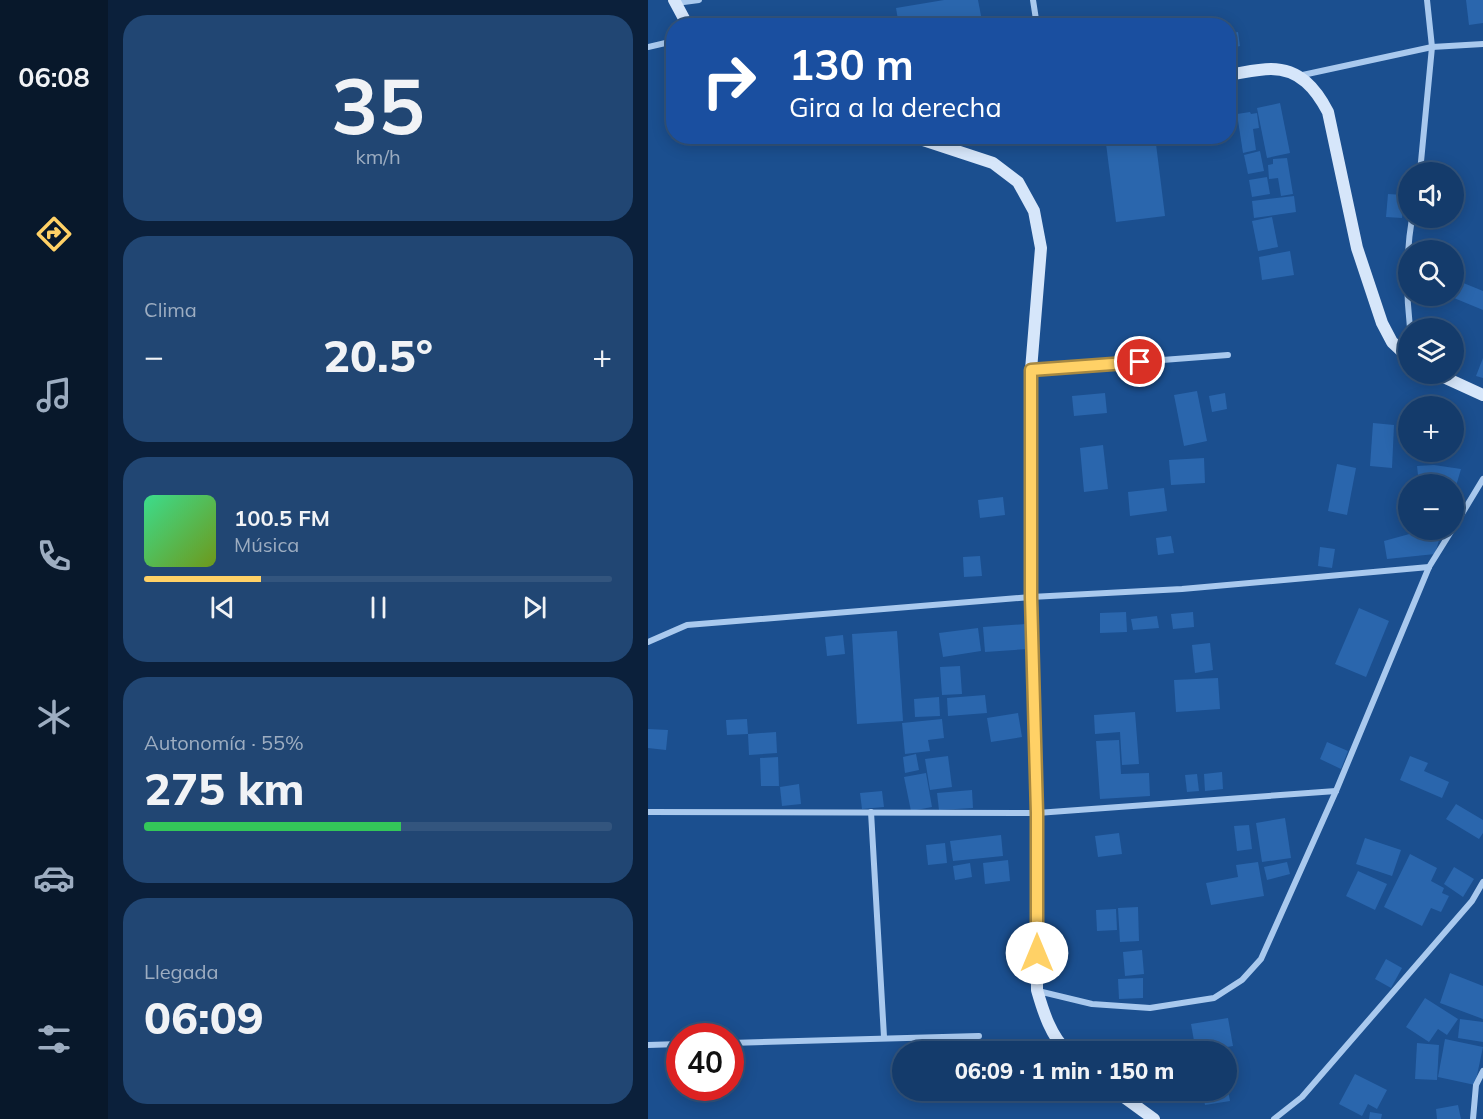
<!DOCTYPE html>
<html lang="es">
<head>
<meta charset="utf-8">
<style>
  :root { --surface:#143b6b; --page:#214673; --text:#f1f3f6; --muted:#9dadc1; --line:#33557e; --accent:#ffd166 }
  body { margin:0; font-family:Mulish,sans-serif; background:var(--page); color:var(--text); height:100vh; display:flex; flex-direction:column; font-size:22px; white-space:nowrap }
  * { box-sizing:border-box; margin:0 }
  p { font-size:20px; color:var(--muted) }
  .icon { flex:none; width:33px; height:33px; fill:none; stroke:currentColor; stroke-width:2; stroke-linecap:round; stroke-linejoin:round }
  .map { position:relative; flex:1; overflow:hidden }
  .drawer { display:flex; flex-direction:column; gap:15px; padding:15px; background:#0b203b; width:540px }
  .drawer>* { flex:none }
  .hud { position:absolute; left:18px; top:18px; width:570px; height:126px; border-radius:24px; box-shadow:0 3px 15px #0003,0 0 0 2px var(--line); background:#1a4fa0; color:#fff; overflow:hidden }
  .fabs { position:absolute; left:750px; top:162px; display:grid; gap:12px }
  .fabs a { display:grid; place-items:center; width:66px; height:66px; border-radius:50%; background:var(--surface); box-shadow:0 3px 15px #0003,0 0 0 2px var(--line); font-size:30px }
  .speed { position:absolute; left:18px; top:1023px; display:flex; gap:12px; font-size:30px; font-weight:700; text-align:center }
  .speed>* { display:grid; place-content:center; width:78px; height:78px; border-radius:50%; background:var(--surface); box-shadow:0 3px 15px #0003,0 0 0 2px var(--line); line-height:1 }
  .speed .limit { border:9px solid #d22; background:#fff; color:#111 }
  .pin { position:absolute; display:grid; place-items:center; width:51px; height:51px; color:#fff; margin:-26px; border:3px solid #fff; border-radius:50%; box-shadow:0 2px 6px #0007 }
  .me { position:absolute; width:66px; margin:-33px; rotate:0deg; stroke-linejoin:round; filter:drop-shadow(0 0 4px #0008) }
  .turn { display:flex; align-items:center; gap:21px; height:126px; padding:0 24px; font-size:27px }
  .turn .icon { width:78px; height:78px; stroke-width:2.5 }
  .turn b { display:block; font-size:42px; line-height:51px }
  .big { font-size:45px; font-weight:800; line-height:1.1 }
  .drawer .widget { flex:1; display:flex; flex-direction:column; justify-content:center; gap:9px; min-width:0; padding:0 21px; border-radius:24px; background:var(--page) }
  .drawer .dial { align-items:center; gap:0 }
  .dial b { font-size:78px; line-height:1 }
  .song { display:flex; align-items:center; gap:18px }
  .cover { width:72px; height:72px; border-radius:9px; background:linear-gradient(135deg,hsl(150 70% 55%),hsl(80 70% 35%)) }
  .played { height:6px; border-radius:3px; background:linear-gradient(90deg,var(--accent) 25%,var(--line) 25%) }
  .keys { display:flex; justify-content:space-around; direction:ltr }
  .heat { display:flex; justify-content:space-between; align-items:center; font-size:33px; direction:ltr }
  .charge { height:9px; border-radius:4px; background:linear-gradient(90deg,#34c759 55%,var(--line) 0) }
  .trip { position:absolute; left:244px; top:1041px; width:345px; height:60px; border-radius:30px; background:var(--surface); box-shadow:0 3px 15px #0003,0 0 0 2px var(--line); font-weight:800; line-height:60px; text-align:center }
  main { display:flex; flex:1; min-height:0 }
  .dock { display:flex; flex-direction:column; width:108px; justify-content:space-around; align-items:center; background:#08182b; color:var(--muted) }
  .dock .icon { width:42px; height:42px }
  .dock .selected { color:var(--accent) }
  .dock b { font-size:27px; color:var(--text) }
  .map>svg:first-child { display:block }
  .building { fill:#2a66ad }
  .lines { fill:none; stroke-linecap:round; stroke-linejoin:round }
  .street { stroke:#a9c9ee; stroke-width:6 }
  .secondary { stroke:#d6e6fa; stroke-width:12 }
  .route-casing { stroke:#a68842; stroke-width:15 }
  .route { stroke:#ffd166; stroke-width:10 }
</style>
</head>
<body>
<main>
<nav class="dock">
<b>06:08</b>
<svg class="icon selected" aria-label="directions" viewBox="0 0 24 24"><path d="M12 3l9 9-9 9-9-9zM9 14v-3h6M13 9l2 2-2 2"/></svg>
<svg class="icon" aria-label="music" viewBox="0 0 24 24"><path d="M9 18V5l10-2v13"/><circle cx="6" cy="18" r="3"/><circle cx="16" cy="16" r="3"/></svg>
<svg class="icon" aria-label="phone" viewBox="0 0 24 24"><path d="M5 4h4l2 5-3 2q2 4 5 5l2-3 5 2v4C11 20 4 13 5 4z"/></svg>
<svg class="icon" aria-label="climate" viewBox="0 0 24 24"><path d="M12 3v18M4 7l16 10M4 17L20 7"/></svg>
<svg class="icon" aria-label="car" viewBox="0 0 24 24"><path d="M5 17H2v-5l4-1 3-4h7l3 4 3 1v5h-3M9 17h6M6 11h13"/><circle cx="7" cy="17" r="2"/><circle cx="17" cy="17" r="2"/></svg>
<svg class="icon" aria-label="filters" viewBox="0 0 24 24"><path d="M4 7h16M4 17h16"/><circle cx="9" cy="7" r="2"/><circle cx="15" cy="17" r="2"/></svg>
</nav>
<section class="drawer">
<div class="widget dial"><b>35</b><p>km/h</p></div>
<div class="widget"><p>Clima</p>
<div class="heat"><a>−</a><b class="big">20.5°</b><a>+</a></div>
</div>
<div class="widget">
<div class="song"><i class="cover"></i><div><b>100.5 FM</b><p>Música</p></div></div>
<div class="played"></div>
<div class="keys"><svg class="icon" aria-label="previous" viewBox="0 0 24 24"><path d="M18 5L8 12l10 7zM5 5v14"/></svg><svg class="icon" aria-label="pause" viewBox="0 0 24 24"><path d="M8 5v14M16 5v14"/></svg><svg class="icon" aria-label="next" viewBox="0 0 24 24"><path d="M6 5l10 7-10 7zM19 5v14"/></svg></div>
</div>
<div class="widget"><p>Autonomía · 55%</p><b class="big">275 km</b><div class="charge"></div></div>
<div class="widget"><p>Llegada</p><b class="big">06:09</b></div>
</section>
<div class="map">
<svg width="835" height="1119" viewBox="0 0 835 1119">
  <rect width="100%" height="100%" fill="#1b4f8f"/>
  <g class="building">
    <path d="M296,0h34l5,26h-84l-3,-18z"/>
    <path d="M818,0h17v23l-14,2z"/>
    <path d="M590,32l2,14 -12,3v-15z"/>
    <path d="M632,103l10,50 -23,5 -10,-50z"/>
    <path d="M602,112l1,2 6,-1 2,15 -6,1 3,21 -13,3 -6,-39z"/>
    <path d="M457,136h50l10,80 -49,6z"/>
    <path d="M612,151l4,20 -16,3 -4,-19z"/>
    <path d="M639,158l6,36 -12,2 -3,-18 -9,1 -1,-14 5,-1v-5z"/>
    <path d="M619,177l3,17 -18,3 -3,-17z"/>
    <path d="M740,194l16,1 -2,23 -16,-1z"/>
    <path d="M646,196l2,16 -42,6 -2,-17z"/>
    <path d="M624,217l6,30 -20,4 -6,-30z"/>
    <path d="M767,218h15v5l-16,-1z"/>
    <path d="M642,251l4,24 -32,5 -3,-23z"/>
    <path d="M813,282l22,9v19l-29,-12z"/>
    <path d="M835,358v20l-7,-2z"/>
    <path d="M549,391l10,50 -23,5 -10,-51z"/>
    <path d="M457,393l2,20 -33,3 -2,-20z"/>
    <path d="M577,393l2,16 -15,3 -3,-16z"/>
    <path d="M725,423l21,2 -2,43 -22,-2z"/>
    <path d="M455,445l5,44 -24,3 -4,-44z"/>
    <path d="M556,458l1,25 -34,2 -2,-25z"/>
    <path d="M689,464l19,4 -9,47 -19,-4z"/>
    <path d="M786,465l27,4 -7,24v-9h-35l-2,-18z"/>
    <path d="M516,488l3,23 -37,5 -2,-24z"/>
    <path d="M355,497l2,18 -25,3 -2,-18z"/>
    <path d="M765,530h29l-7,24 -48,5 -3,-18 29,-8z"/>
    <path d="M523,536l3,17 -16,2 -2,-17z"/>
    <path d="M672,547l15,2 -3,19 -14,-2z"/>
    <path d="M332,556l2,20 -18,1 -1,-20z"/>
    <path d="M711,608l30,13 -23,56 -31,-13z"/>
    <path d="M478,612l1,20 -27,1v-20z"/>
    <path d="M545,612l1,15 -21,2 -2,-15z"/>
    <path d="M509,616l2,12 -26,2 -2,-11z"/>
    <path d="M378,624l2,25 -43,3 -2,-25z"/>
    <path d="M330,628l3,23 -38,6 -4,-24z"/>
    <path d="M249,631l6,90 -46,3 -5,-90z"/>
    <path d="M195,635l2,19 -18,2 -2,-19z"/>
    <path d="M562,643l3,27 -18,3 -3,-28z"/>
    <path d="M312,666l2,28 -20,1 -2,-28z"/>
    <path d="M570,678l2,31 -44,3 -2,-32z"/>
    <path d="M337,695l2,18 -39,3 -1,-18z"/>
    <path d="M291,697l1,19 -25,1 -1,-18z"/>
    <path d="M487,712l4,52 -17,1 -2,-33 -25,2 -1,-19z"/>
    <path d="M370,713l4,24 -31,5 -4,-24z"/>
    <path d="M99,719l1,15 -21,1 -1,-15z"/>
    <path d="M294,719l2,19 -16,2 2,11 -25,3 -3,-31z"/>
    <path d="M0,729l20,1 -2,20 -18,-2z"/>
    <path d="M128,732l1,21 -28,2 -1,-21z"/>
    <path d="M471,740l2,34 28,-1 1,23 -50,3 -4,-58z"/>
    <path d="M679,742l21,9 -7,18 -21,-10z"/>
    <path d="M268,754l3,16 -14,3 -2,-16z"/>
    <path d="M300,756l4,31 -22,3 -5,-31z"/>
    <path d="M762,756l18,7 -4,8 25,11 -7,16 -42,-18z"/>
    <path d="M130,757l1,29h-18l-1,-28z"/>
    <path d="M574,772l1,17 -18,2 -1,-17z"/>
    <path d="M278,773l6,34 -21,4 -7,-34z"/>
    <path d="M549,774l2,17 -12,1 -2,-17z"/>
    <path d="M151,784l2,20 -19,2 -2,-19z"/>
    <path d="M324,790l1,18 -34,2 -2,-17z"/>
    <path d="M234,791l2,16 -22,2 -2,-16z"/>
    <path d="M808,804l27,16v13l-4,6 -33,-20z"/>
    <path d="M637,818l6,40 -29,4 -6,-39z"/>
    <path d="M601,825l3,24 -15,2 -3,-25z"/>
    <path d="M471,833l3,21 -24,3 -3,-21z"/>
    <path d="M353,835l2,21 -50,5 -3,-20z"/>
    <path d="M717,838l36,12 -9,26 -36,-12z"/>
    <path d="M297,843l2,20 -19,2 -2,-20z"/>
    <path d="M762,854l27,14 -6,13 13,7 -2,5 7,3 -8,16 -10,-4 -9,18 -38,-19z"/>
    <path d="M360,860l2,21 -25,3 -2,-21z"/>
    <path d="M610,862l6,34 -53,9 -5,-22 32,-6 -2,-12z"/>
    <path d="M639,862l3,12 -23,6 -3,-13z"/>
    <path d="M322,863l2,14 -17,3 -2,-14z"/>
    <path d="M806,867l20,12 -11,18 -19,-13z"/>
    <path d="M710,871l29,13 -12,26 -29,-14z"/>
    <path d="M490,907l1,34 -19,1 -2,-34z"/>
    <path d="M468,909l1,21 -20,1 -1,-21z"/>
    <path d="M494,950l2,24 -19,2 -2,-24z"/>
    <path d="M738,959l16,9 -11,20 -16,-9z"/>
    <path d="M802,973l33,13v33l-43,-16z"/>
    <path d="M495,978v20l-24,1 -1,-20z"/>
    <path d="M777,998l33,21 -11,16 -9,-6 -9,13 -23,-15z"/>
    <path d="M580,1018l5,28 -12,2v4h-25l-5,-28z"/>
    <path d="M812,1019l23,3v20l-25,-4z"/>
    <path d="M797,1039l38,8 -8,38 -37,-8z"/>
    <path d="M769,1043l22,2 -2,35 -22,-1z"/>
    <path d="M707,1074l32,16 -10,19 -9,-5 -6,12 -23,-12z"/>
    <path d="M379,1090h24l1,4 -22,5z"/>
    <path d="M554,1090h26l2,11 -25,4z"/>
    <path d="M810,1105l3,14h-24l-1,-10z"/>
    <path d="M722,1112l12,2 -1,5h-12z"/>
  </g>
  <g class="lines">
    <g class="street">
      <path d="M385,0l4,26"/>
      <path d="M28,3l23,-3"/>
      <path d="M0,47l26,-6"/>
      <path d="M650,76l134,-29 51,-3"/>
      <path d="M772,172l12,-125 -5,-47"/>
      <path d="M762,328c-4,-36 -4,-74 2,-110"/>
      <path d="M383,370l197,-15"/>
      <path d="M806,527l29,-48"/>
      <path d="M0,642l39,-17 344,-28 151,-8 247,-22"/>
      <path d="M0,812l389,1 299,-22"/>
      <path d="M223,812l13,225"/>
      <path d="M390,991l54,13 58,4 64,-10 28,-18 19,-21 75,-168 93,-224 23,-37"/>
      <path d="M82,1043l249,-7"/>
      <path d="M0,1045l32,-1"/>
      <path d="M626,1119l28,-22 170,-196 11,-19"/>
      <path d="M825,1119l3,-34 7,-14"/>
    </g>
    <g class="secondary">
      <path d="M26,0l14,26"/>
      <path d="M580,75c14,-2 29,-6 43,-6 29,0 45,20 57,43l29,136 25,75 10,19 16,15"/>
      <path d="M263,136l82,27 25,19 16,29 7,37 -10,122 -1,151 7,292v177c6,21 14,47 31,62"/>
      <path d="M789,374l46,21"/>
      <path d="M466,1090l40,29"/>
    </g>
  </g>
  <g class="lines">
    <defs>
      <path id="route" d="M389,953v-140l-6,-216v-227l109,-8"/>
    </defs>
    <use href="#route" class="route-casing"/>
    <use href="#route" class="route"/>
  </g>
</svg>
<div class="fabs">
<a><svg class="icon" aria-label="sound" viewBox="0 0 24 24"><path d="M4 9h4l5-4v14l-5-4H4zM17 9q2 3 0 6"/></svg></a>
<a><svg class="icon" aria-label="search" viewBox="0 0 24 24"><circle cx="10" cy="10" r="6"/><path d="M15 15l6 6"/></svg></a>
<a><svg class="icon" aria-label="layers" viewBox="0 0 24 24"><path d="M12 4l9 5-9 5-9-5zM3 14l9 5 9-5"/></svg></a>
<a>+</a>
<a>−</a>
</div>
<div class="speed"><div class="limit">40</div></div>
<div class="pin" style="left:492px;top:362px;background:#d93025"><svg class="icon" aria-label="arrive" viewBox="0 0 24 24"><path d="M6 21V4h12l-3 4 3 4H6"/></svg></div>
<svg class="me" style="left:389px;top:953px" viewBox="-20 -20 40 40"><circle r="19" fill="#fff"/><path d="M0-13L10 11 0 6-10 11z" fill="#ffd166"/></svg>
<div class="trip">06:09 · 1 min · 150 m</div>
<div class="hud">
<div class="turn"><svg class="icon" aria-label="right" viewBox="0 0 24 24"><path d="M7 20v-9h11M14 6l5 5-5 5"/></svg><div><b>130 m</b>Gira a la derecha</div></div>
</div>
</div>
</main>
</body>
</html>
